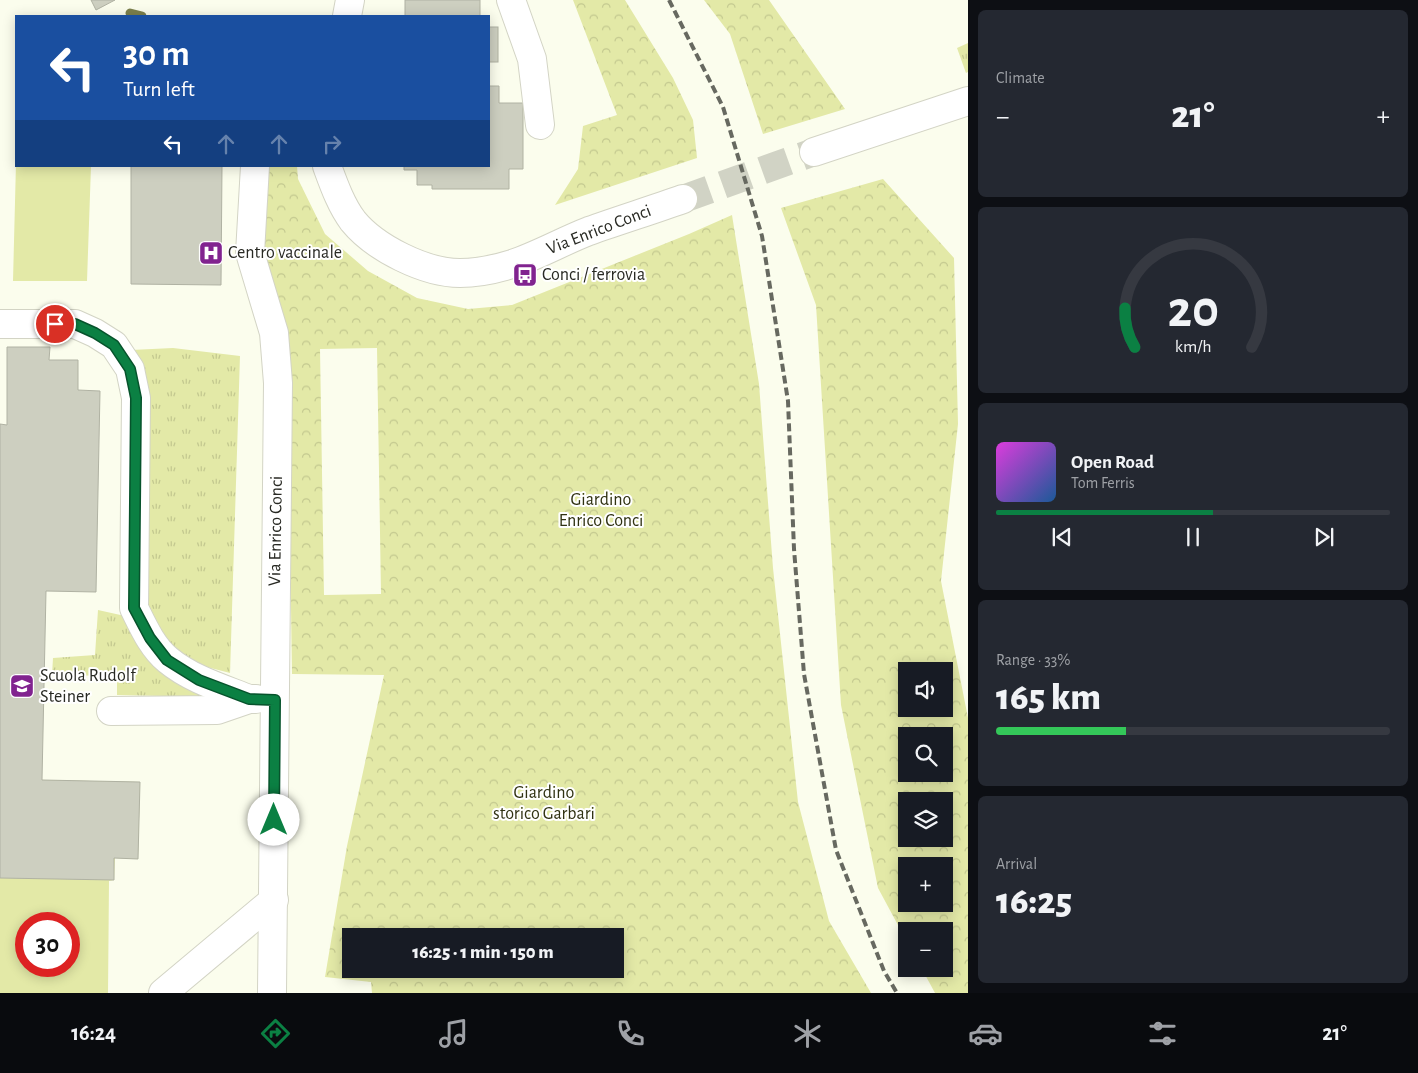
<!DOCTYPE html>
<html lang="en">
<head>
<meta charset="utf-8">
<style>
  :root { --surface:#171b24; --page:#242831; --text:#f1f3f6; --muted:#9ea1a6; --line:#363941; --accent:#0b8043 }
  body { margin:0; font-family:"Alegreya Sans",sans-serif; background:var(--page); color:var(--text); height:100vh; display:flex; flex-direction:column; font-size:19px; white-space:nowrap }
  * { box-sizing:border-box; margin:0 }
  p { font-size:16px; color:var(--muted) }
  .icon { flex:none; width:28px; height:28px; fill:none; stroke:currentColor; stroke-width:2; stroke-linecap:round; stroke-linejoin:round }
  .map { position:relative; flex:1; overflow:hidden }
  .panel { display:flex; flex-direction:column; gap:10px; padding:10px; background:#0d0f14; width:450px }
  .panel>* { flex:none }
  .hud { position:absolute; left:15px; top:15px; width:475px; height:152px; border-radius:0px; box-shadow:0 2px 12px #0003; background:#1a4fa0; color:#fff; overflow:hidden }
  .tools { position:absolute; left:898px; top:662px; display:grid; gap:10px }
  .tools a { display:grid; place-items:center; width:55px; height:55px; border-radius:0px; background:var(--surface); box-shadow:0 2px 12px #0003; font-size:25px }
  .speed { position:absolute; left:15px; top:912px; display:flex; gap:10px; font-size:25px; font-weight:700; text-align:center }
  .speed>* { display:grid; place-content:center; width:65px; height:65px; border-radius:50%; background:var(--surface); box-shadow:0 2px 12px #0003; line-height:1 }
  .speed .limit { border:8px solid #d22; background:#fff; color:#111 }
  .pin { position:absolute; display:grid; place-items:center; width:42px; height:42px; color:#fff; margin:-21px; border:2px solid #fff; border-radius:50%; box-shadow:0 1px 5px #0007 }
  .me { position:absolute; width:55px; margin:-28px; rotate:0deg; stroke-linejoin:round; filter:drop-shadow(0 0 4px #0008) }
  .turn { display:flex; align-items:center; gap:18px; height:105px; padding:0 25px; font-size:22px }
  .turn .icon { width:65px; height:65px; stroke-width:2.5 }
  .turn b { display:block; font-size:35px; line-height:42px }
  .lanes { display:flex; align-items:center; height:48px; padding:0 25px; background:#0003; justify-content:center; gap:25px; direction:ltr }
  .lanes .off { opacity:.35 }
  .big { font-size:38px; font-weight:800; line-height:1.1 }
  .panel .tile { flex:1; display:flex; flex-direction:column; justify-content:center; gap:8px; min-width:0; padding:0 18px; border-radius:8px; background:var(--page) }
  .panel .dial { align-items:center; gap:0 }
  .dial svg { height:130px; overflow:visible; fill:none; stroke:var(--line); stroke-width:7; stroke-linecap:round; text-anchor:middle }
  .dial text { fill:var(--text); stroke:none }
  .song { display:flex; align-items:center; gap:15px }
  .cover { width:60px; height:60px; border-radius:8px; background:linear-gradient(135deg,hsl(300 70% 55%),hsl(210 70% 35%)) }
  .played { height:5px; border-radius:2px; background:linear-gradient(90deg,var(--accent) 55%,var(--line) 55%) }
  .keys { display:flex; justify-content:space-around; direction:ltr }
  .heat { display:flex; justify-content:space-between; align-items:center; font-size:28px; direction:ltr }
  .charge { height:8px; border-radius:4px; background:linear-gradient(90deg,#34c759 33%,var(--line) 0) }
  .trip { position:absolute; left:342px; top:928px; width:282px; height:50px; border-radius:0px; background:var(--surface); box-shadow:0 2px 12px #0003; font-weight:800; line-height:50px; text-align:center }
  .tabs { display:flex; height:80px; justify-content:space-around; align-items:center; background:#090b0e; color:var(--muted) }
  .tabs .icon { width:35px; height:35px }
  .tabs .active { color:var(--accent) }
  .tabs b { font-size:22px; color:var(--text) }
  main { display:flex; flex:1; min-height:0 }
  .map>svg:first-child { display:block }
  .grass { fill:url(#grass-tufts) }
  .forest { fill:url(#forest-crowns); fill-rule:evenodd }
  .pitch { fill:#e3e9a7; fill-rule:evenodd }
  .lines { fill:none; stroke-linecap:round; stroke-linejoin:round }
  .stream { stroke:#7c804c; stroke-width:9 }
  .building { fill:#cdcfc0; stroke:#b0b2a3 }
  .major-tunnel { stroke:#d1d3c5; stroke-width:28; stroke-dasharray:28 14; stroke-linecap:butt }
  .minor-casing { stroke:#d3d4c5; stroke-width:30 }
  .major-casing { stroke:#d3d4c5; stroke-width:30 }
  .minor { stroke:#fff; stroke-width:28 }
  .major { stroke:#fff; stroke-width:28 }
  .rail { stroke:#676960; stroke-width:4; stroke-dasharray:8 4; stroke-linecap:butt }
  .route-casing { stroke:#07532c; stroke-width:12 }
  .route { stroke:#0b8043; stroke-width:9 }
  .labels { text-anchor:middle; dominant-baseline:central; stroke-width:4; stroke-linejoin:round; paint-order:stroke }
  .street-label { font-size:18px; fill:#282923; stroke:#fff }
  .poi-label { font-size:18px; fill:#282923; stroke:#fff; text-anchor:start }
  .park-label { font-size:18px; fill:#303212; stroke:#fff }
</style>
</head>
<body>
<main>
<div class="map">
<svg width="968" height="993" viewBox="0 0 968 993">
  <defs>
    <pattern id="grass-tufts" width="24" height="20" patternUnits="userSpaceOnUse" patternTransform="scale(1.25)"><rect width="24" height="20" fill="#e3e9a7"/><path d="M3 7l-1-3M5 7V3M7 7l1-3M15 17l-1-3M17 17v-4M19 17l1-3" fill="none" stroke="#c3c88f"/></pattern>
    <pattern id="forest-crowns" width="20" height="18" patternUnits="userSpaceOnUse" patternTransform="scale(1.25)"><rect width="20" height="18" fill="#e3e9a7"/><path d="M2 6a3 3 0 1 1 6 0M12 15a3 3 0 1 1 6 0" fill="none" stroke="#c3c88f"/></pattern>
  </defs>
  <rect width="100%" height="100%" fill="#fbfded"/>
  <g class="grass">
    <path d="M968,43v29l-2,1 -9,-25z"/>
    <path d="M173,348l67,8 -10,317 -50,-13 -36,-46 -13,-264z"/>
    <path d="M98,610l27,6 85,81 -93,-2v-19l-65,-1 1,-17 42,-3z"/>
  </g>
  <g class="forest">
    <path d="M573,0h52l48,78 20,42 4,38 -142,47 23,-36 5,-43 34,-11z"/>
    <path d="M704,0h65l76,109 -82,25 -33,-100z"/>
    <path d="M267,166h30l1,13 27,55 43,37 49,27 51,11 44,-4 177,-71 43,-19 27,169 14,184 25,234 31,119 42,72h-499l-1,-11 -46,-5 22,-131 37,-171 -92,-1 -5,-330 -26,-82zM377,348l4,246 -57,1 -4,-246zM351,936h265v33h-265z"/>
    <path d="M883,179l71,79 4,166 -17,157 27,137v275h-33l-13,-24h22v-38h-38v9l-28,-52 -37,-183 -25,-400 -35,-97zM944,671v38h-38v-38zM944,736v38h-38v-38zM944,801v38h-38v-38zM944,866v38h-38v-38z"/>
  </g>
  <g class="pitch">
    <path d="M16,163v3h75l-4,115h-74z"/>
    <path d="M0,779l140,3 -2,77 -23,-1 -1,22 -5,1 -1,112h-108zM26,924h43v42h-43z"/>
  </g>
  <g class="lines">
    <path class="stream" d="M130,13l12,3"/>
  </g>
  <g class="building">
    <path d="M91,0h24l-19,10z"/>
    <rect x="405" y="0" width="75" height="16"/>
    <rect x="489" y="27" width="9" height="35"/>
    <path d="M489,86h10v17h24v66h-14v20h-77v-4h-15v-15h-13v-4h85z"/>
    <path d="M131,166h91l-1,119 -90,-1z"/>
    <path d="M7,347h43l-1,13h29v30l22,1 -4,201 -50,-1 -4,189 98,2 -2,77 -24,-1v22l-114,-2v-454l7,1z"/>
  </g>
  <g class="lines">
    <path class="major-tunnel" d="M683,199l131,-47"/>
    <defs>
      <g id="minor">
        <path d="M511,0l21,59 8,66"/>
        <path d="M255,166l-5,87 24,80 4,50 -6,610"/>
        <path d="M0,324h75l20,9 19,12 16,24 6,29 -2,210c9,18 18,39 34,52 23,19 53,28 81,39"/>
        <path d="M111,711l106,-1 32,-11h7"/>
        <path d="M163,993l111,-93"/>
      </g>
      <g id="major">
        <path d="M347,16l3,-16"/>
        <path d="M814,152l154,-51"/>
        <path d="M327,166c7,19 14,39 26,55 22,27 72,52 107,52 17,0 36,-4 52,-9 27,-9 51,-23 77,-33 31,-11 63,-21 94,-32"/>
      </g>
    </defs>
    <use href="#minor" class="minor-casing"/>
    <use href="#major" class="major-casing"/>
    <use href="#minor" class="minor"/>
    <use href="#major" class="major"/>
    <path class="rail" d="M669,0l54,107 39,129 26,165 6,148 10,125 32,176 48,121 13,22"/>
  </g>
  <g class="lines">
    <defs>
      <path id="route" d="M55,324h20l20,9 19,12 16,24 6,29 -2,210 16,30 17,22 32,20 50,19 26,1 -1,120"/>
    </defs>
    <use href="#route" class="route-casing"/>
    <use href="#route" class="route"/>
  </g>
  <defs>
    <symbol id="hospital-square" viewBox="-11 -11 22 22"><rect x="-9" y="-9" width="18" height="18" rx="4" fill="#81238f" stroke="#fff"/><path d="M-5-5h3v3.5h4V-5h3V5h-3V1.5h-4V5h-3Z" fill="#fff"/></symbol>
    <symbol id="bus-square" viewBox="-11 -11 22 22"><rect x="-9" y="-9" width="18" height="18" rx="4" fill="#81238f" stroke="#fff"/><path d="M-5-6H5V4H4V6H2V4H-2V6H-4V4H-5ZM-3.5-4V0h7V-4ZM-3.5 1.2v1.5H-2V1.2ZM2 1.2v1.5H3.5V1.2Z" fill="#fff"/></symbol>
    <symbol id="school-square" viewBox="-11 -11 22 22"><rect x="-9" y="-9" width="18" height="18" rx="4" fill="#81238f" stroke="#fff"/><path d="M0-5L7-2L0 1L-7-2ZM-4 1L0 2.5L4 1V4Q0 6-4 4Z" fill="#fff"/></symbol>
  </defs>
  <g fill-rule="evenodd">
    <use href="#hospital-square" x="197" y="239" width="28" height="28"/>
    <use href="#bus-square" x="511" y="261" width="28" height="28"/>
    <use href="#school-square" x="8" y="672" width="28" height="28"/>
  </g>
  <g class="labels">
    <g class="street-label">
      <text transform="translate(599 230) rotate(-21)">Via Enrico Conci</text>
      <text transform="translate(276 531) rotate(-89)">Via Enrico Conci</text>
    </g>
    <g class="poi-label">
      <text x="228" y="253">Centro vaccinale</text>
      <text x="542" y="275">Conci / ferrovia</text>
      <text x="40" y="676">Scuola Rudolf<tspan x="40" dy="21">Steiner</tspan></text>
    </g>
    <g class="park-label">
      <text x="601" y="500">Giardino<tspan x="601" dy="21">Enrico Conci</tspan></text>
      <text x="544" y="793">Giardino<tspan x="544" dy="21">storico Garbari</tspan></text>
    </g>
  </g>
</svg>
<div class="tools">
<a><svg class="icon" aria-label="sound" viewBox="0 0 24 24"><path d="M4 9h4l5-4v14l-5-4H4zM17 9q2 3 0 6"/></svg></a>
<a><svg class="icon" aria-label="search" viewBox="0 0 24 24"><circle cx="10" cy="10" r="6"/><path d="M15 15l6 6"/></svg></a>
<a><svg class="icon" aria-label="layers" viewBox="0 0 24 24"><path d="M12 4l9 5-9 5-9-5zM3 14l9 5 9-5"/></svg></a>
<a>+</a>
<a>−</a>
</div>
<div class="speed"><div class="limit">30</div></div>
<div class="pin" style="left:55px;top:324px;background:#d93025"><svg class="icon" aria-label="arrive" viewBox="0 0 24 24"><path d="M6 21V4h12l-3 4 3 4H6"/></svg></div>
<svg class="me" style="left:274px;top:820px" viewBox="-20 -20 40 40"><circle r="19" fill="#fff"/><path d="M0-13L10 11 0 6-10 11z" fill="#0b8043"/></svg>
<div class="trip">16:25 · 1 min · 150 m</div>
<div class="hud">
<div class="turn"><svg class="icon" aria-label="left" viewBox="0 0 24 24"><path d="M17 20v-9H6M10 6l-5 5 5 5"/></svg><div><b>30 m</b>Turn left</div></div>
<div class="lanes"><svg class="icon" aria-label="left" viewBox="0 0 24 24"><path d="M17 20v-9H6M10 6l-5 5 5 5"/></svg><svg class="icon off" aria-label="ahead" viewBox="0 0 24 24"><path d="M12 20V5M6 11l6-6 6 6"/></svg><svg class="icon off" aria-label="ahead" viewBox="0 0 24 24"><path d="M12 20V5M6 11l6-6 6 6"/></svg><svg class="icon off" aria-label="right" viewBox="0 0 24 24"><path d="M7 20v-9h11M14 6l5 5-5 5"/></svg></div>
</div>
</div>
<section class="panel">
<div class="tile"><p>Climate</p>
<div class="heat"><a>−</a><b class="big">21°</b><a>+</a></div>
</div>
<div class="tile dial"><svg viewBox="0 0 100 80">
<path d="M14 69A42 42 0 1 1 86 69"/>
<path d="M14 69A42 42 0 0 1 8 45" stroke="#0b8043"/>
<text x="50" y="56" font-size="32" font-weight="700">20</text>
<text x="50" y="72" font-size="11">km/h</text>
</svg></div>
<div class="tile">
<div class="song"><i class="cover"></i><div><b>Open Road</b><p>Tom Ferris</p></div></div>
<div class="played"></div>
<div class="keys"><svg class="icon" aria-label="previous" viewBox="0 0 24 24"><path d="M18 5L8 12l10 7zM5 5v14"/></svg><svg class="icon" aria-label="pause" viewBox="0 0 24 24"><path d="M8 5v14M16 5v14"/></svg><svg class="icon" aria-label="next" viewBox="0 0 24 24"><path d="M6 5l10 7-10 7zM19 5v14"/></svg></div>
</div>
<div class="tile"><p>Range · 33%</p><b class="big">165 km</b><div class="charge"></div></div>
<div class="tile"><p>Arrival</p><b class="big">16:25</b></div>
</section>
</main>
<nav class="tabs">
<b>16:24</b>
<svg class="icon active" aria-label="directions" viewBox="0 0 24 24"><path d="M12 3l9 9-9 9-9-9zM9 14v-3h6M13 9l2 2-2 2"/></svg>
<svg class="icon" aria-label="music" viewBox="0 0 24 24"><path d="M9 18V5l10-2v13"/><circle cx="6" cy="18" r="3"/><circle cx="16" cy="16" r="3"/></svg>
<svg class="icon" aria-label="phone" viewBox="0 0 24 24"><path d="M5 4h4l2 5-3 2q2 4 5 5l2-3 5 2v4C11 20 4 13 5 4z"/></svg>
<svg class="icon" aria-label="climate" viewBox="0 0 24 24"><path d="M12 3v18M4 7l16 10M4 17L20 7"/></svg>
<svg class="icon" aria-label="car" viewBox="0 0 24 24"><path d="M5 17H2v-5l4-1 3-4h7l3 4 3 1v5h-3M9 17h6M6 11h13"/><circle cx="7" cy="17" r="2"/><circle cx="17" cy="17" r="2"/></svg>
<svg class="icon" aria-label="filters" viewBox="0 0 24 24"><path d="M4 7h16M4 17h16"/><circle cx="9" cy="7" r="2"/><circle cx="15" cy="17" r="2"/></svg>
<b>21°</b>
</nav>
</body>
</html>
